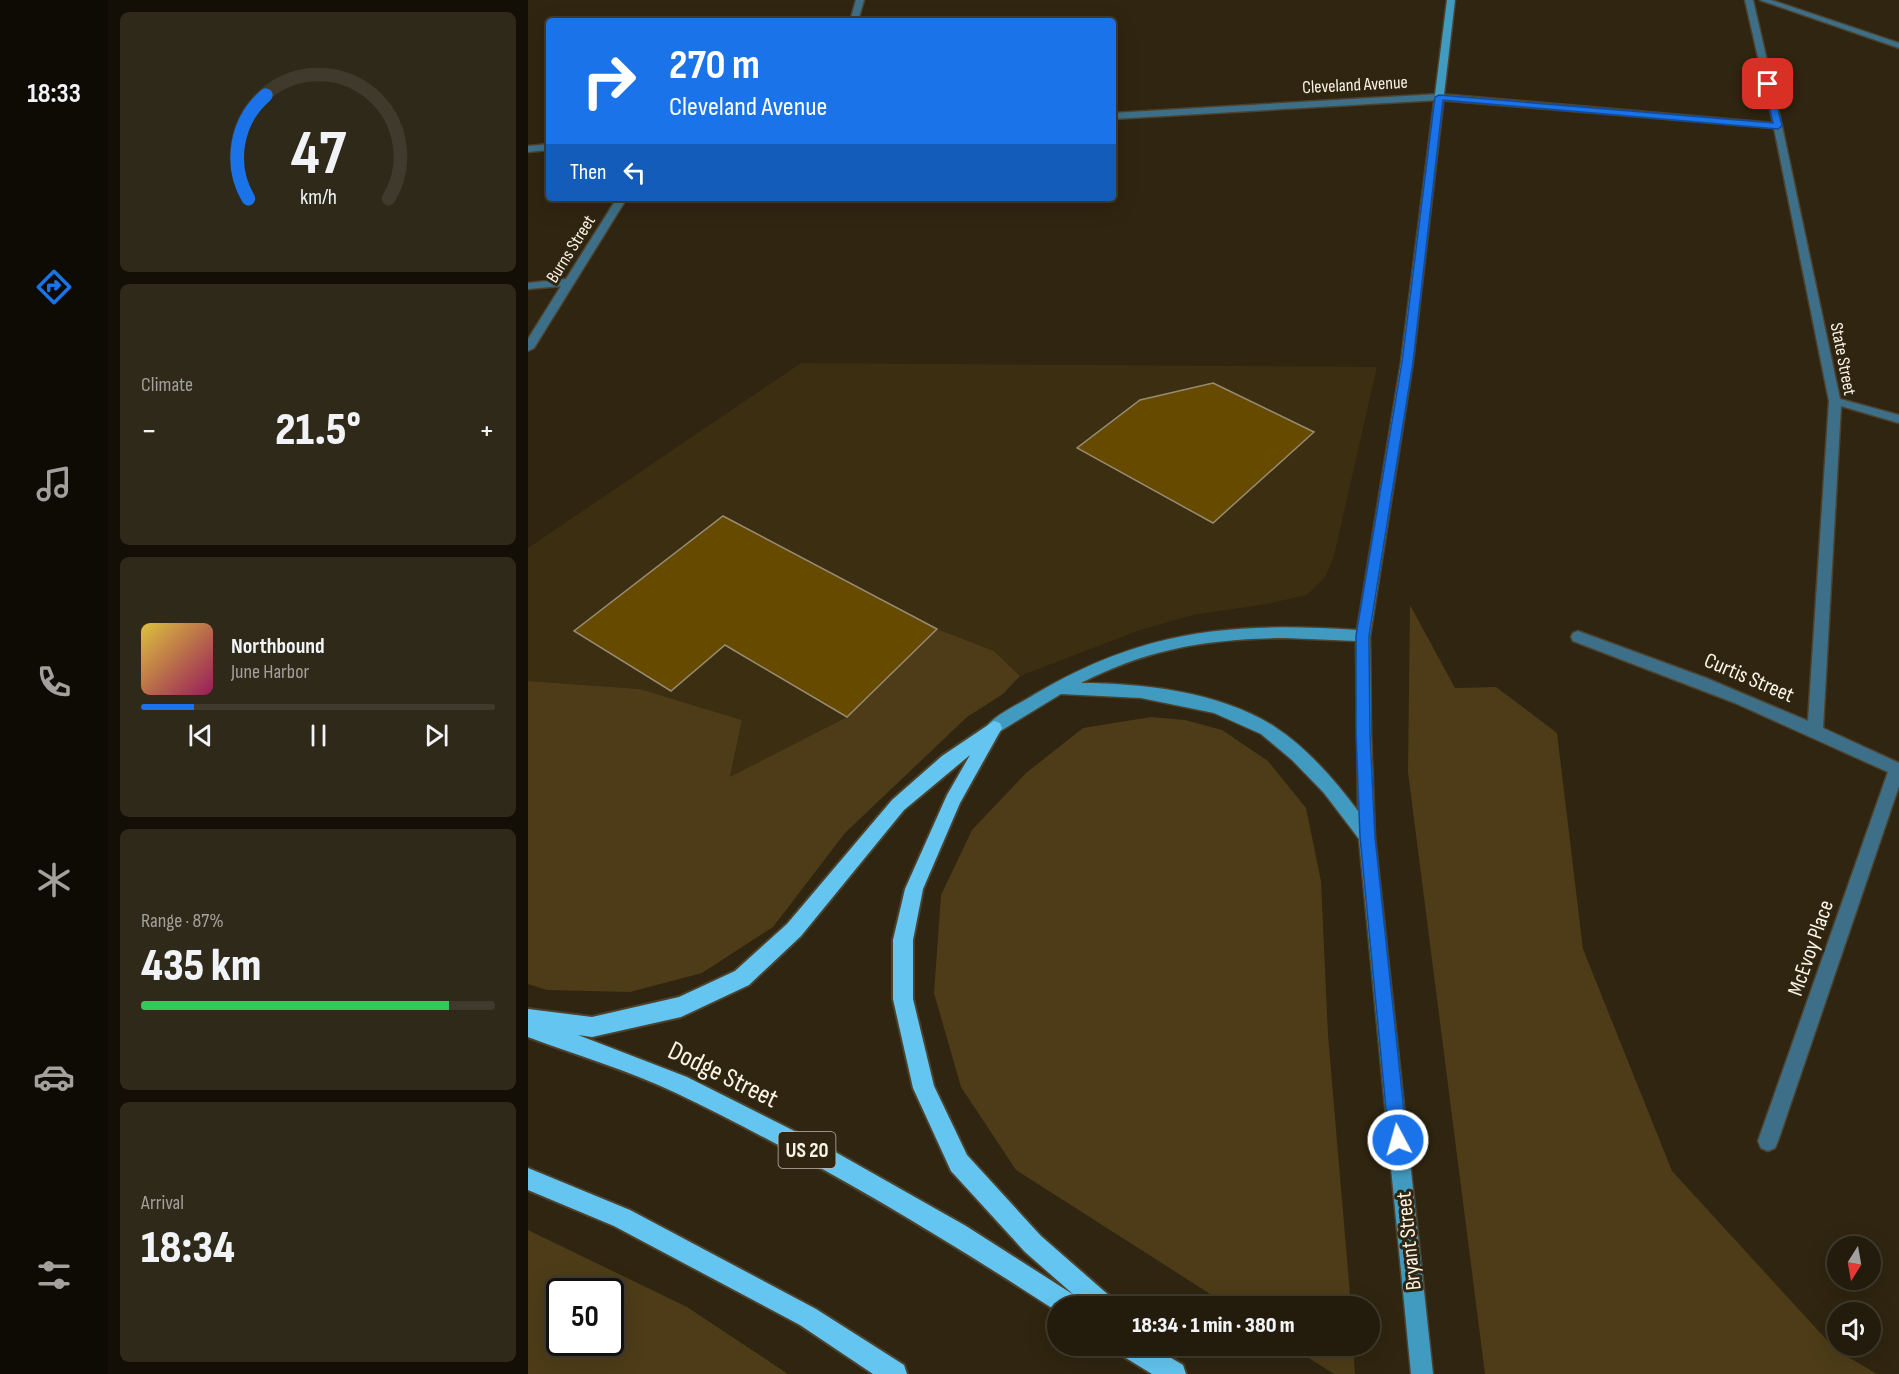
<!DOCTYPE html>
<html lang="en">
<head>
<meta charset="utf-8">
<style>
  :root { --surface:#231c0c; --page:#2f291a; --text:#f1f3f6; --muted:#a3a19d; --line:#403a2d; --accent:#1a73e8 }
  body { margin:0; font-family:"Sofia Sans Condensed",sans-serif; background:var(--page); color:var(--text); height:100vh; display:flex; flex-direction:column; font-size:22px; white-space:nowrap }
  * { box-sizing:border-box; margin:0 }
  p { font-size:20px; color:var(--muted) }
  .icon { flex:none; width:33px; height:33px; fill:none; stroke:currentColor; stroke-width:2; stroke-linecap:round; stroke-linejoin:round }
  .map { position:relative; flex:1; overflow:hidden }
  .side { display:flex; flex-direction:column; gap:12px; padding:12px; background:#130f07; width:420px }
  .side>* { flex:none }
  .banner { position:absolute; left:18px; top:18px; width:570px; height:183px; border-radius:6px; box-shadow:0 6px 24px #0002,0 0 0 2px var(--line); background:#1a73e8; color:#fff; overflow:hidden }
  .needle { width:39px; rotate:191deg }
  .controls { position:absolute; left:1299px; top:1236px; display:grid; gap:12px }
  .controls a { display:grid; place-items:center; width:54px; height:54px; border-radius:50%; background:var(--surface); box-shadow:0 6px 24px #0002,0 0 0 2px var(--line); font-size:30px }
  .speed { position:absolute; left:18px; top:1278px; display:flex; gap:12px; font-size:30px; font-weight:700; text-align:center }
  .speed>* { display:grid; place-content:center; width:78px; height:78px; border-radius:50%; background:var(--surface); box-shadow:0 6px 24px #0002,0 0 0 2px var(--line); line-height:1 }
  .speed .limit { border:3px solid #111; border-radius:9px; background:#fff; color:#111 }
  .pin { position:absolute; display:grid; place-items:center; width:51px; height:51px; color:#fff; margin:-26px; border-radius:12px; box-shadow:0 3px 9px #0006 }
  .me { position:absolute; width:66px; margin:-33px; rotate:354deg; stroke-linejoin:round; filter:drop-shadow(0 0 4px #0008) }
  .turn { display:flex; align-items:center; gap:21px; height:126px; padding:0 24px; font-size:27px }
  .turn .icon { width:78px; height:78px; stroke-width:2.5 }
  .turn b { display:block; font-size:42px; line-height:51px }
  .then { display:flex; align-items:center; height:57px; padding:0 24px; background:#0003; gap:12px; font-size:22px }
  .big { font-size:45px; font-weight:800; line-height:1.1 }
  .side .widget { flex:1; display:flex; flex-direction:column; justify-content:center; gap:9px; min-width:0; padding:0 21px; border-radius:9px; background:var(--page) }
  .side .dial { align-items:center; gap:0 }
  .dial svg { height:156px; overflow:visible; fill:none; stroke:var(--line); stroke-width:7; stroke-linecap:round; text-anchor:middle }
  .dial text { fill:var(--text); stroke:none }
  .song { display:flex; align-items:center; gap:18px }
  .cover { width:72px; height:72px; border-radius:9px; background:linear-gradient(135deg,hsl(50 70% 55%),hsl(330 70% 35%)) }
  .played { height:6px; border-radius:3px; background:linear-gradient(90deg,var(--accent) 15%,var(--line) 15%) }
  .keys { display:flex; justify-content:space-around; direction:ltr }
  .heat { display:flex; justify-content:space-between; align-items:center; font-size:33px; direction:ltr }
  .charge { height:9px; border-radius:4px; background:linear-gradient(90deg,#34c759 87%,var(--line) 0) }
  .trip { position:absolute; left:519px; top:1296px; width:333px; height:60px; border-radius:30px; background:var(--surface); box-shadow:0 6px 24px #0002,0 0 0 2px var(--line); font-weight:800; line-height:60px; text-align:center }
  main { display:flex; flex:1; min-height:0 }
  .menu { display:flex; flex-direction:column; width:108px; justify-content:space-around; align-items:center; background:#0e0b05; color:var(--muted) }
  .menu .icon { width:42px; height:42px }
  .menu .active { color:var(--accent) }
  .menu b { font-size:27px; color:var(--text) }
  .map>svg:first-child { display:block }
  .built { fill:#3b2e11 }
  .green { fill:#4d3c17; fill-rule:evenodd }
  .building { fill:#654a00; stroke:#978b73; stroke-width:1.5 }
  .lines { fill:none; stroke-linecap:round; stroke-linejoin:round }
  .service-casing { stroke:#4c422e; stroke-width:3 }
  .minor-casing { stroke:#4c422e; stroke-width:3 }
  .secondary-casing { stroke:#4c422e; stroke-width:3 }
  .trunk-casing { stroke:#4c422e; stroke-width:4 }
  .service { fill:#3d7088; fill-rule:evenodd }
  .minor { fill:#3d7088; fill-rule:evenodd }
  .secondary { fill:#419ac0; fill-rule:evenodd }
  .trunk { fill:#64c6f0; fill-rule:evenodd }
  .route { fill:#1a73e8; stroke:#114b97; stroke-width:1.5 }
  .labels { text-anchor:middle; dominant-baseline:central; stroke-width:6; stroke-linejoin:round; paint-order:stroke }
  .far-street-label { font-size:18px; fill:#fbf4e7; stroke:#2f2510 }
  .shield { fill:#2f2510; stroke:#beb6a6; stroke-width:1.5 }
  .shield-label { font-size:21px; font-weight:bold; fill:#fbf4e7 }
  .street-label { font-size:22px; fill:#fbf4e7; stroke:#2f2510 }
  .near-street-label { font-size:27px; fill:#fbf4e7; stroke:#2f2510 }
</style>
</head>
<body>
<main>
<nav class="menu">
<b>18:33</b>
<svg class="icon active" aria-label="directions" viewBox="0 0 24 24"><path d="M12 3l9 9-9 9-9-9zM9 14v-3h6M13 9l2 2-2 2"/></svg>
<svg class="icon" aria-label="music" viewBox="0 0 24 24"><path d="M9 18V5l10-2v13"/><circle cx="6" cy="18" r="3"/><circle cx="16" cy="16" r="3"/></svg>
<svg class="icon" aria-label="phone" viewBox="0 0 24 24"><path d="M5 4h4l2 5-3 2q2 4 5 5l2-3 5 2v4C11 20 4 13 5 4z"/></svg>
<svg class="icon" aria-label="climate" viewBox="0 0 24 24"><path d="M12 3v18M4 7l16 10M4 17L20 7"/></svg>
<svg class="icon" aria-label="car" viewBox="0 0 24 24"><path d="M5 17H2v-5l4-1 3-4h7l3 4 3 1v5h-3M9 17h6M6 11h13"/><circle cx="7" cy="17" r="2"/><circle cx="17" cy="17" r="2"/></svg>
<svg class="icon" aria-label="filters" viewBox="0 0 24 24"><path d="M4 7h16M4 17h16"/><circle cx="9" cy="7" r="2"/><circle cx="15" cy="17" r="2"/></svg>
</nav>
<section class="side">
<div class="widget dial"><svg viewBox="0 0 100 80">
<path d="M14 69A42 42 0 1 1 86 69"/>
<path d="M14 69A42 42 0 0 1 23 16" stroke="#1a73e8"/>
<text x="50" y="56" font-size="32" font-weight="700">47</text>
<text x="50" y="72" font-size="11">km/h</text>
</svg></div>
<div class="widget"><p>Climate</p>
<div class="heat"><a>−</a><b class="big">21.5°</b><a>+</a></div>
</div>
<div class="widget">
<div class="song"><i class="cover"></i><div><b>Northbound</b><p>June Harbor</p></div></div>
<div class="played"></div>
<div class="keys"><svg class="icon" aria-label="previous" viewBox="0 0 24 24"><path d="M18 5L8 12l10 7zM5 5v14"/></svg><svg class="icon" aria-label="pause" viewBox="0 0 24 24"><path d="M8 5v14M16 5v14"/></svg><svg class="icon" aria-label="next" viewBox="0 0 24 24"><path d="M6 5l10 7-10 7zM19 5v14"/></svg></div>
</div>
<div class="widget"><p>Range · 87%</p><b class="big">435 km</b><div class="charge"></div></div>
<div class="widget"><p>Arrival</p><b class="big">18:34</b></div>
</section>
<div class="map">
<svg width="1371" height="1374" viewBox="0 0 1371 1374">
  <rect width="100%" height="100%" fill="#2f2510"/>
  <path class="built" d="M273,363l576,4 -43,189 -8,20 -19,19 -40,9 -74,11 -53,15 -120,46 -26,-25 -57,-22 -90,88 -117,61 12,-58 -102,-31 -112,-8v-133z"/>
  <g class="green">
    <path d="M882,605l45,83 41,-1 61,46 26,216 89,222 164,179 41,24h-392l-77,-602z"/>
    <path d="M409,629l57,22 26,25 -17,18 -36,23 -122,116 -72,94 -71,46 -72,19 -83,-2 -19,-6v-303l112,8 102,31 -12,57 117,-60z"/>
    <path d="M623,717l34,3 37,10 46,31 38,47 15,73 7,154 23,271h-122l-213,-136 -55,-83 -27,-94 7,-98 31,-65 54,-57 57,-45z"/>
    <path d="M0,1230l159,77 101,67h-260zM32,1292h50v50h-50z"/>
    <path d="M762,1346h63l2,28h-21z"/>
  </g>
  <g class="building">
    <path d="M685,383l101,49 -101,91 -136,-75 63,-48z"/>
    <path d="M195,516l214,113 -90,88 -122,-72 -54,46 -97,-60z"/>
  </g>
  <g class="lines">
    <defs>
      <path id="service" d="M1232,0h11l128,43v5z"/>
      <g id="minor">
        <path d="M328,0h8l-6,21h-8z"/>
        <path d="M1217,0h8l29,126 58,273 59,16v8l-58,-17 -18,322 76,35v23l-121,355 -3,7 -7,3 -7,-3 -3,-7 130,-369 -153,-69 -162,-62 -2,-4 2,-4 5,-2 128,47 102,43 21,-320 -55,-273 -335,-28 -326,19v-6l326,-19 334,29z"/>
        <path d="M21,144v6l-21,2v-6z"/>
        <path d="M89,198h10l-93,150 -6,3v-12l33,-53 -33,3v-6l38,-4z"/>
      </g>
      <path id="secondary" d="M919,0h8l-42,362 -43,274 1,98 4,103 58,537h-22l-52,-535 -35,-46 -32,-33 -31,-26 -47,-21 -73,-15 -80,-4 -62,38 -5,2 -5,-2 -3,-4c6,-12 37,-26 49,-34 110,-65 197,-72 322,-64l44,-268zM757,638l71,3 2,170c-23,-31 -51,-63 -83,-84 -53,-35 -133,-44 -194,-44 69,-35 127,-44 204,-45z"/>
      <g id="trunk">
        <path d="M466,721l6,2 2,5 -42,75 -37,86 -10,51v59l21,87 33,69 74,81 71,62 4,8h-29l-9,-7 3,7h-23v6c-123,-80 -249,-155 -382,-219 -46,-22 -100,-38 -148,-56v-28l64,8 87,-20 56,-26 52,-47 105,-124 50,-44zM442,755l-23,40 -42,94 -12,51v59l20,89 38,83 74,81 49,43 -108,-69 -136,-77 -143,-72 -109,-42 14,2 89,-20 68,-32 52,-49 103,-126z"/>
        <path d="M0,1168l102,42 186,99 88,56 3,9h-34l-73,-49 -186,-99 -86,-36z"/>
        <path d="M590,1346h33l32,19 3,9h-34l-31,-19z"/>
      </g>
    </defs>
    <use href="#service" class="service-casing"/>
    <use href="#minor" class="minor-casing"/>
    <use href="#secondary" class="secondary-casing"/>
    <use href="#trunk" class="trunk-casing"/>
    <use href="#service" class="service"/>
    <use href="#minor" class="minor"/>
    <use href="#secondary" class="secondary"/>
    <use href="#trunk" class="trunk"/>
  </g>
  <path class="route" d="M1240,82l4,2 10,42 -4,3 -335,-29 -30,262 -44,274 1,98 5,103 32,303 -2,7 -7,2 -6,-2 -3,-7 -29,-303 -4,-103v-98l46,-274 33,-265 4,-2 334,28 -9,-39z"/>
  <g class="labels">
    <g class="far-street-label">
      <text transform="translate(827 85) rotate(-3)">Cleveland Avenue</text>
      <text transform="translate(43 249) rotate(-58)">Burns Street</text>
      <text transform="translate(1315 359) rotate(79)">State Street</text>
    </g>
    <rect class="shield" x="250.5" y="1132" width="57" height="36" rx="4.5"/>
    <g class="shield-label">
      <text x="279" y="1150">US 20</text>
    </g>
    <g class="street-label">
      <text transform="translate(1221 678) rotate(23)">Curtis Street</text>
      <text transform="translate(1283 948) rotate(-71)">McEvoy Place</text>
      <text transform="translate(881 1241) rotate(-96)">Bryant Street</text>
    </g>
    <g class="near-street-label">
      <text transform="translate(195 1075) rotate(26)">Dodge Street</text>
    </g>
  </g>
</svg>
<div class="controls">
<a><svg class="needle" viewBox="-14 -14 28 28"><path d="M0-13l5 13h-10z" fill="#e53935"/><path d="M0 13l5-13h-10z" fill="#a3a19d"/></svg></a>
<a><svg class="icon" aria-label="sound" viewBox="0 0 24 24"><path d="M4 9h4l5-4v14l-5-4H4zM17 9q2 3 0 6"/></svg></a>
</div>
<div class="speed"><div class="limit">50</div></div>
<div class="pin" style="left:1240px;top:84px;background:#d93025"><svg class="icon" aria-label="arrive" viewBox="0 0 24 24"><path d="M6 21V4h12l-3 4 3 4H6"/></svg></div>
<svg class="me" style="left:870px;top:1140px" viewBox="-20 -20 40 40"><circle r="17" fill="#1a73e8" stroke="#fff" stroke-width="3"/><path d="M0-11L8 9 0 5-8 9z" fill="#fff"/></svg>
<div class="trip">18:34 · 1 min · 380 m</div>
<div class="banner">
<div class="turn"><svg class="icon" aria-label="right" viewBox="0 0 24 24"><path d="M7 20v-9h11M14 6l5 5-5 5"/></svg><div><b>270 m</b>Cleveland Avenue</div></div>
<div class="then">Then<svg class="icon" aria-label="left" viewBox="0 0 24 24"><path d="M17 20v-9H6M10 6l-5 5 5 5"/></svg></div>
</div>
</div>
</main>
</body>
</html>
